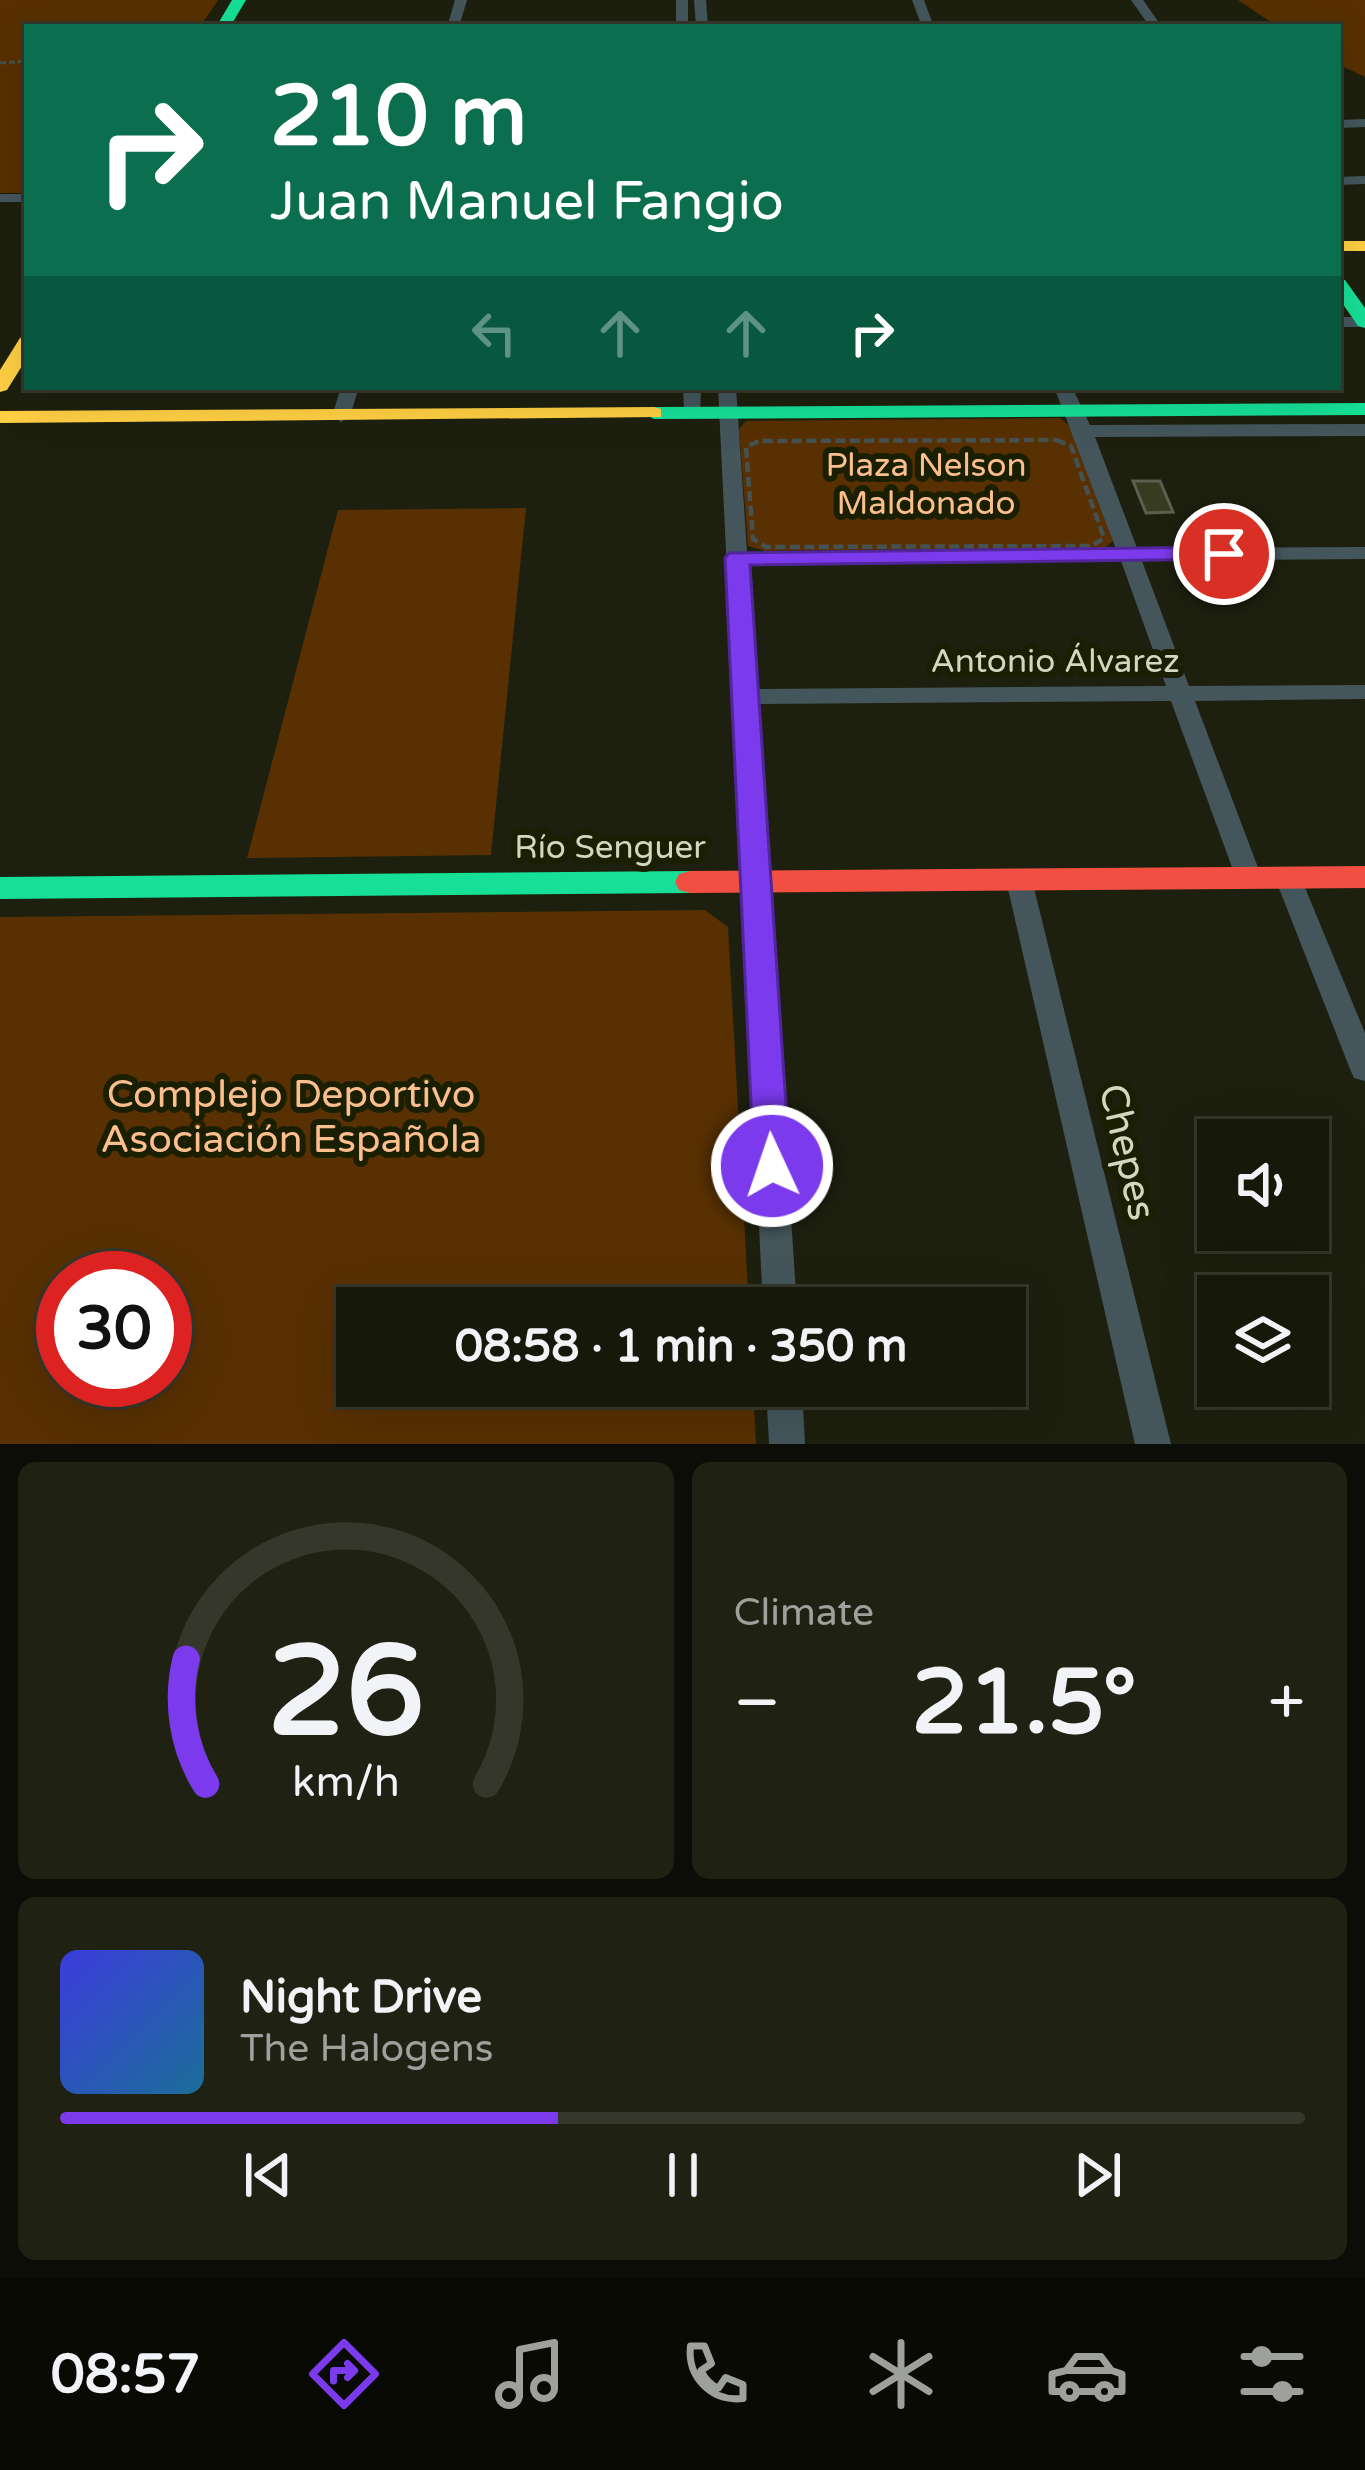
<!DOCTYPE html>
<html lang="en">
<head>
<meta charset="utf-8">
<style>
  :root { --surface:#16180a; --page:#1f2113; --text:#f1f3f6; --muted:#9ea09c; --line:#35372b; --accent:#7c3aed }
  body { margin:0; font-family:"Varela Round",sans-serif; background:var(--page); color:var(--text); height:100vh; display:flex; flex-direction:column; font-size:45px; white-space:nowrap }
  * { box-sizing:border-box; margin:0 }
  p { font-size:39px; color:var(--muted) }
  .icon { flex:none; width:66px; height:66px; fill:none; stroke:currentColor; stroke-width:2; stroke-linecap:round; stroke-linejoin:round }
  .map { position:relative; height:1444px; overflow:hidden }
  .sheet { display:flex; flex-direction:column; gap:18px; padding:18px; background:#0c0d06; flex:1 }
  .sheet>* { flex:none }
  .hud { position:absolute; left:24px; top:24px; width:1317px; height:366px; border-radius:0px; box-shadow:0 12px 48px #0002,0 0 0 3px var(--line); background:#0b6e4f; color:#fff; overflow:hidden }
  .fabs { position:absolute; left:1197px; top:1119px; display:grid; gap:24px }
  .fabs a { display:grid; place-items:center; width:132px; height:132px; border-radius:0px; background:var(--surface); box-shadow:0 12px 48px #0002,0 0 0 3px var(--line); font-size:60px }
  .speed { position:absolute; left:36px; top:1251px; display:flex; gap:24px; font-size:60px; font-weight:700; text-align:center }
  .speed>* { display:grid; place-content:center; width:156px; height:156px; border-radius:50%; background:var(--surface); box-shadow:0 12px 48px #0002,0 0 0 3px var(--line); line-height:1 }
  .speed .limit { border:18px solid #d22; background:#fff; color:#111 }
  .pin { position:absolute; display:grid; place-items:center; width:102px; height:102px; color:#fff; margin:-51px; border:6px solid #fff; border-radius:50%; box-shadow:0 3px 12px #0007 }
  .me { position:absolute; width:132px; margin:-66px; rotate:357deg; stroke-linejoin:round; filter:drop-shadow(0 0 9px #0008) }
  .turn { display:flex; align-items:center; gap:42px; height:252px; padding:0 48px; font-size:54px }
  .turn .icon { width:156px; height:156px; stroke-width:2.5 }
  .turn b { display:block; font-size:84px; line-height:102px }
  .lanes { display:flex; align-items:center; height:114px; padding:0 48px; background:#0003; justify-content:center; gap:60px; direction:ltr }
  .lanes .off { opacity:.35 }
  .big { font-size:90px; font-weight:700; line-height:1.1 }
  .sheet .widget { flex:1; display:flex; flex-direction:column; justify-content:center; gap:18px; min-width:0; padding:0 42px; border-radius:18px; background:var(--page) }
  .sheet .dial { align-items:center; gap:0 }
  .dial svg { height:312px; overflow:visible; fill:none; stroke:var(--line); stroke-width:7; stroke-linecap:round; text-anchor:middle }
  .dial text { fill:var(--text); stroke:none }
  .song { display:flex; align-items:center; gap:36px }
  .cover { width:144px; height:144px; border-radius:18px; background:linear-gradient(135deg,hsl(240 70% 55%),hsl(200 70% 35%)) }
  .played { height:12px; border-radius:6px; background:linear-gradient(90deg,var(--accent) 40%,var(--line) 40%) }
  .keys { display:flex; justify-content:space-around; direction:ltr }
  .heat { display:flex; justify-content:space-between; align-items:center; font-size:66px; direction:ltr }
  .sheet .tiles { flex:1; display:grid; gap:18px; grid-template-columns:1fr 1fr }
  .widget:last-child { grid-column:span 2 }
  .trip { position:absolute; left:336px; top:1287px; width:690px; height:120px; border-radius:0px; background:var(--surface); box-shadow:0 12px 48px #0002,0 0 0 3px var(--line); font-weight:700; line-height:120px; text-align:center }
  .tabs { display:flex; height:192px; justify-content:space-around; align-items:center; background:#090a04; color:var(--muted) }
  .tabs .icon { width:84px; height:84px }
  .tabs .selected { color:var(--accent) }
  .tabs b { font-size:54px; color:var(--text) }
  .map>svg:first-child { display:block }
  .green { fill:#583002; fill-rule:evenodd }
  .building { fill:#373b22; stroke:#5c5f4e; stroke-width:3 }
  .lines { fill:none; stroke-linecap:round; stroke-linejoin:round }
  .path-far1 { stroke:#465252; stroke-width:3; stroke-dasharray:6 3; stroke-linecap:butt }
  .path { stroke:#465252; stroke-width:4.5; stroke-dasharray:10 4.5; stroke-linecap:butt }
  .street { fill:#44565c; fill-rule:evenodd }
  .fast { fill:#16e098; fill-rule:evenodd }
  .slow { fill:#ffcf43; fill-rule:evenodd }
  .jam { fill:#f24e42; fill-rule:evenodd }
  .route { fill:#7c3aed; stroke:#51269a; stroke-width:3 }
  .labels { text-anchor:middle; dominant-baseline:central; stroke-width:12; stroke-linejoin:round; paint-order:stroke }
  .park-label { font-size:33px; fill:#fcbe8d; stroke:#191f00 }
  .street-label { font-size:33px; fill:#d2d8c0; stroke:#191f00 }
  .near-park-label { font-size:39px; fill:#fcbe8d; stroke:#191f00 }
  .near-street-label { font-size:39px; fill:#d2d8c0; stroke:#191f00 }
</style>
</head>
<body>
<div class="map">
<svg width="1365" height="1444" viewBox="0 0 1365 1444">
  <rect width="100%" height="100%" fill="#1d200e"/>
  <g class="green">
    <path d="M0,0h218l-18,27h-173v166h-27z"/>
    <path d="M1238,0h127v77l-27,-13v-37h-60z"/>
    <path d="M1060,418l11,9 42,114 -7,6 -341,4 -17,-5 -9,-117 7,-8z"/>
    <path d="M526,508l-35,347 -244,3 91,-348z"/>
    <path d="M705,910l23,17 21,381h-392v78h396l3,58h-756v-527zM63,1278h102v102h-102z"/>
  </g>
  <path class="building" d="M1133,481h27l13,31 -27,1z"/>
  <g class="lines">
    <path class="path-far1" d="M0,63l27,-2"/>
    <path class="path" d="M1056,440l15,6 33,92 -12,8 -326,1 -13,-8 -7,-92 13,-6z"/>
    <g class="street">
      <path d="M455,0h12l-8,27h-12z"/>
      <path d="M676,0h12v27h-47l35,-4z"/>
      <path d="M694,0h12l2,27h-12z"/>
      <path d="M912,0h12l10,27h-12z"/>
      <path d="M1131,0h12l19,27h-12z"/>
      <path d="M223,22l53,1 6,4h-64z"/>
      <path d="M1365,119v8l-27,1v-8z"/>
      <path d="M1365,176v8l-27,1v-8z"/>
      <rect x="0" y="194" width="27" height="8"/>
      <rect x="1338" y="317" width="27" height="10"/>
      <path d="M341,387h18l-9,29 -9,6 -9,-6z"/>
      <path d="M683,387h18l-1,30 -7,2 -9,-6z"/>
      <path d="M718,387h18l11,165 369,-3 -62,-162h18l18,38 275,-1v12l-270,1 42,111 228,-1v12l-223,2 47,125 176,-1v14l-170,2 67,177 -4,7h-18l-4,-7 -65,-177 -414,3 40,604h-34zM1121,561l45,125 -410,3 -8,-125z"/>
      <path d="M1288,868l9,3 4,7 64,155v48l-11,-3 -4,-9 -75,-191 4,-7z"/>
      <path d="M1019,870l9,3 4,7 139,564h-36l-129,-564 4,-7z"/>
      <path d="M766,1386h36l3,58h-36z"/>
    </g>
    <g class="fast">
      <path d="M232,0h14l-16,27h-14z"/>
      <path d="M1338,278l7,2 20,28v20l-7,-2 -20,-29z"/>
      <path d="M1365,403v12l-711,4 -11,-6 11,-6z"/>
      <path d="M690,871l11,3 4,8 -4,8 -11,3 -690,6v-22z"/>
    </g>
    <g class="slow">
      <rect x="1338" y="241" width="27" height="10"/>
      <path d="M27,336v22l-20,32 -7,2v-22l20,-32z"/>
      <path d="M654,407l7,2v8l-661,6v-12z"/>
    </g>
    <path class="jam" d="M1365,866v22l-675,5 -11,-3 -4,-8 4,-8 11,-3z"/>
  </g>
  <path class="route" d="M1224,547l12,7 -4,5 -482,6 40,601 -6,11 -12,4 -13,-4 -5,-11 -29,-608 4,-5z"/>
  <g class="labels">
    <g class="park-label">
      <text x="926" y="465">Plaza Nelson<tspan x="926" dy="38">Maldonado</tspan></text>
    </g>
    <g class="street-label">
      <text x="1055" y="661">Antonio Álvarez</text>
      <text x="610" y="847">Río Senguer</text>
    </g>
    <g class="near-park-label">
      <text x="291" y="1094">Complejo Deportivo<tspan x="291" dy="45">Asociación Española</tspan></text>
    </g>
    <g class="near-street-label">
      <text transform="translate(1127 1152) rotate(77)">Chepes</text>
    </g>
  </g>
</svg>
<div class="fabs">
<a><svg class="icon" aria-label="sound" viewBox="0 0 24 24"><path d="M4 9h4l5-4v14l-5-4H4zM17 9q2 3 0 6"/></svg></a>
<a><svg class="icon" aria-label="layers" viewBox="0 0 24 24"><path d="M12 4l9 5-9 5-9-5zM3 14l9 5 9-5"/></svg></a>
</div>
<div class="speed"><div class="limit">30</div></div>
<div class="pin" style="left:1224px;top:554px;background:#d93025"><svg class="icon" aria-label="arrive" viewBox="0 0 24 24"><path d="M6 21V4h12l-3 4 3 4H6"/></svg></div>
<svg class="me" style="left:772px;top:1166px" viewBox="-20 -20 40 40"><circle r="17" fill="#7c3aed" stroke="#fff" stroke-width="3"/><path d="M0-11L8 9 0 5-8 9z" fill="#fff"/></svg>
<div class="trip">08:58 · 1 min · 350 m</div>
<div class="hud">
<div class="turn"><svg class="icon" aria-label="right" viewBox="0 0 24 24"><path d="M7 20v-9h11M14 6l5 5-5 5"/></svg><div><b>210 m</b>Juan Manuel Fangio</div></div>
<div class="lanes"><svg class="icon off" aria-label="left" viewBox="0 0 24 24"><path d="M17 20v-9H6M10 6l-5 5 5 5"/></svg><svg class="icon off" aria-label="ahead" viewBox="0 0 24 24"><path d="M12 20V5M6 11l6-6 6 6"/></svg><svg class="icon off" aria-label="ahead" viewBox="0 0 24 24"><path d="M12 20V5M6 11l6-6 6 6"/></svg><svg class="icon" aria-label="right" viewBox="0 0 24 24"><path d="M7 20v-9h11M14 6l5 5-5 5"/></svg></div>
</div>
</div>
<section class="sheet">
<div class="tiles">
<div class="widget dial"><svg viewBox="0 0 100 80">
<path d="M14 69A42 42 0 1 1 86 69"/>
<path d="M14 69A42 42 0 0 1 9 37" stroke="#7c3aed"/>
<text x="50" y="56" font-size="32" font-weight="700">26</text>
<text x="50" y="72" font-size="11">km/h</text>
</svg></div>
<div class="widget"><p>Climate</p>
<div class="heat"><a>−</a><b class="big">21.5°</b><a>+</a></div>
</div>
<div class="widget">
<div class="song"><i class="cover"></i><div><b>Night Drive</b><p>The Halogens</p></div></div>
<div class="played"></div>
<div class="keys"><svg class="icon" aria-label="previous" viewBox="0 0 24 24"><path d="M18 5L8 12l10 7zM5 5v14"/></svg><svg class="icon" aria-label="pause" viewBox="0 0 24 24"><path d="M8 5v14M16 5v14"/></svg><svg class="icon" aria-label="next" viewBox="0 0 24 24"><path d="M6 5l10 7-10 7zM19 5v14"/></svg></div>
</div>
</div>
</section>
<nav class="tabs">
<b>08:57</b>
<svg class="icon selected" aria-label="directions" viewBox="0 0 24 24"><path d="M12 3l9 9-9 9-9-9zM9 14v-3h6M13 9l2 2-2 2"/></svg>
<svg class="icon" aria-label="music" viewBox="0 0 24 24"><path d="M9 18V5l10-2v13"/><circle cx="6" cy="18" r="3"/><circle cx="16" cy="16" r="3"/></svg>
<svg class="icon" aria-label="phone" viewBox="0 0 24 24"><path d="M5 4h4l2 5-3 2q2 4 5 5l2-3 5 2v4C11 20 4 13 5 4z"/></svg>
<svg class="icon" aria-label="climate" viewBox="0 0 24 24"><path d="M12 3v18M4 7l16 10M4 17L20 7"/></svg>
<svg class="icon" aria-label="car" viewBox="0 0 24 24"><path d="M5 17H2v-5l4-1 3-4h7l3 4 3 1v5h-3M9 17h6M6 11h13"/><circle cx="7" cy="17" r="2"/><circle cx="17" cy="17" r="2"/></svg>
<svg class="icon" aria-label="filters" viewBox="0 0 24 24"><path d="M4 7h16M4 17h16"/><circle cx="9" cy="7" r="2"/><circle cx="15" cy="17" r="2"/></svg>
</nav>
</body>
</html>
